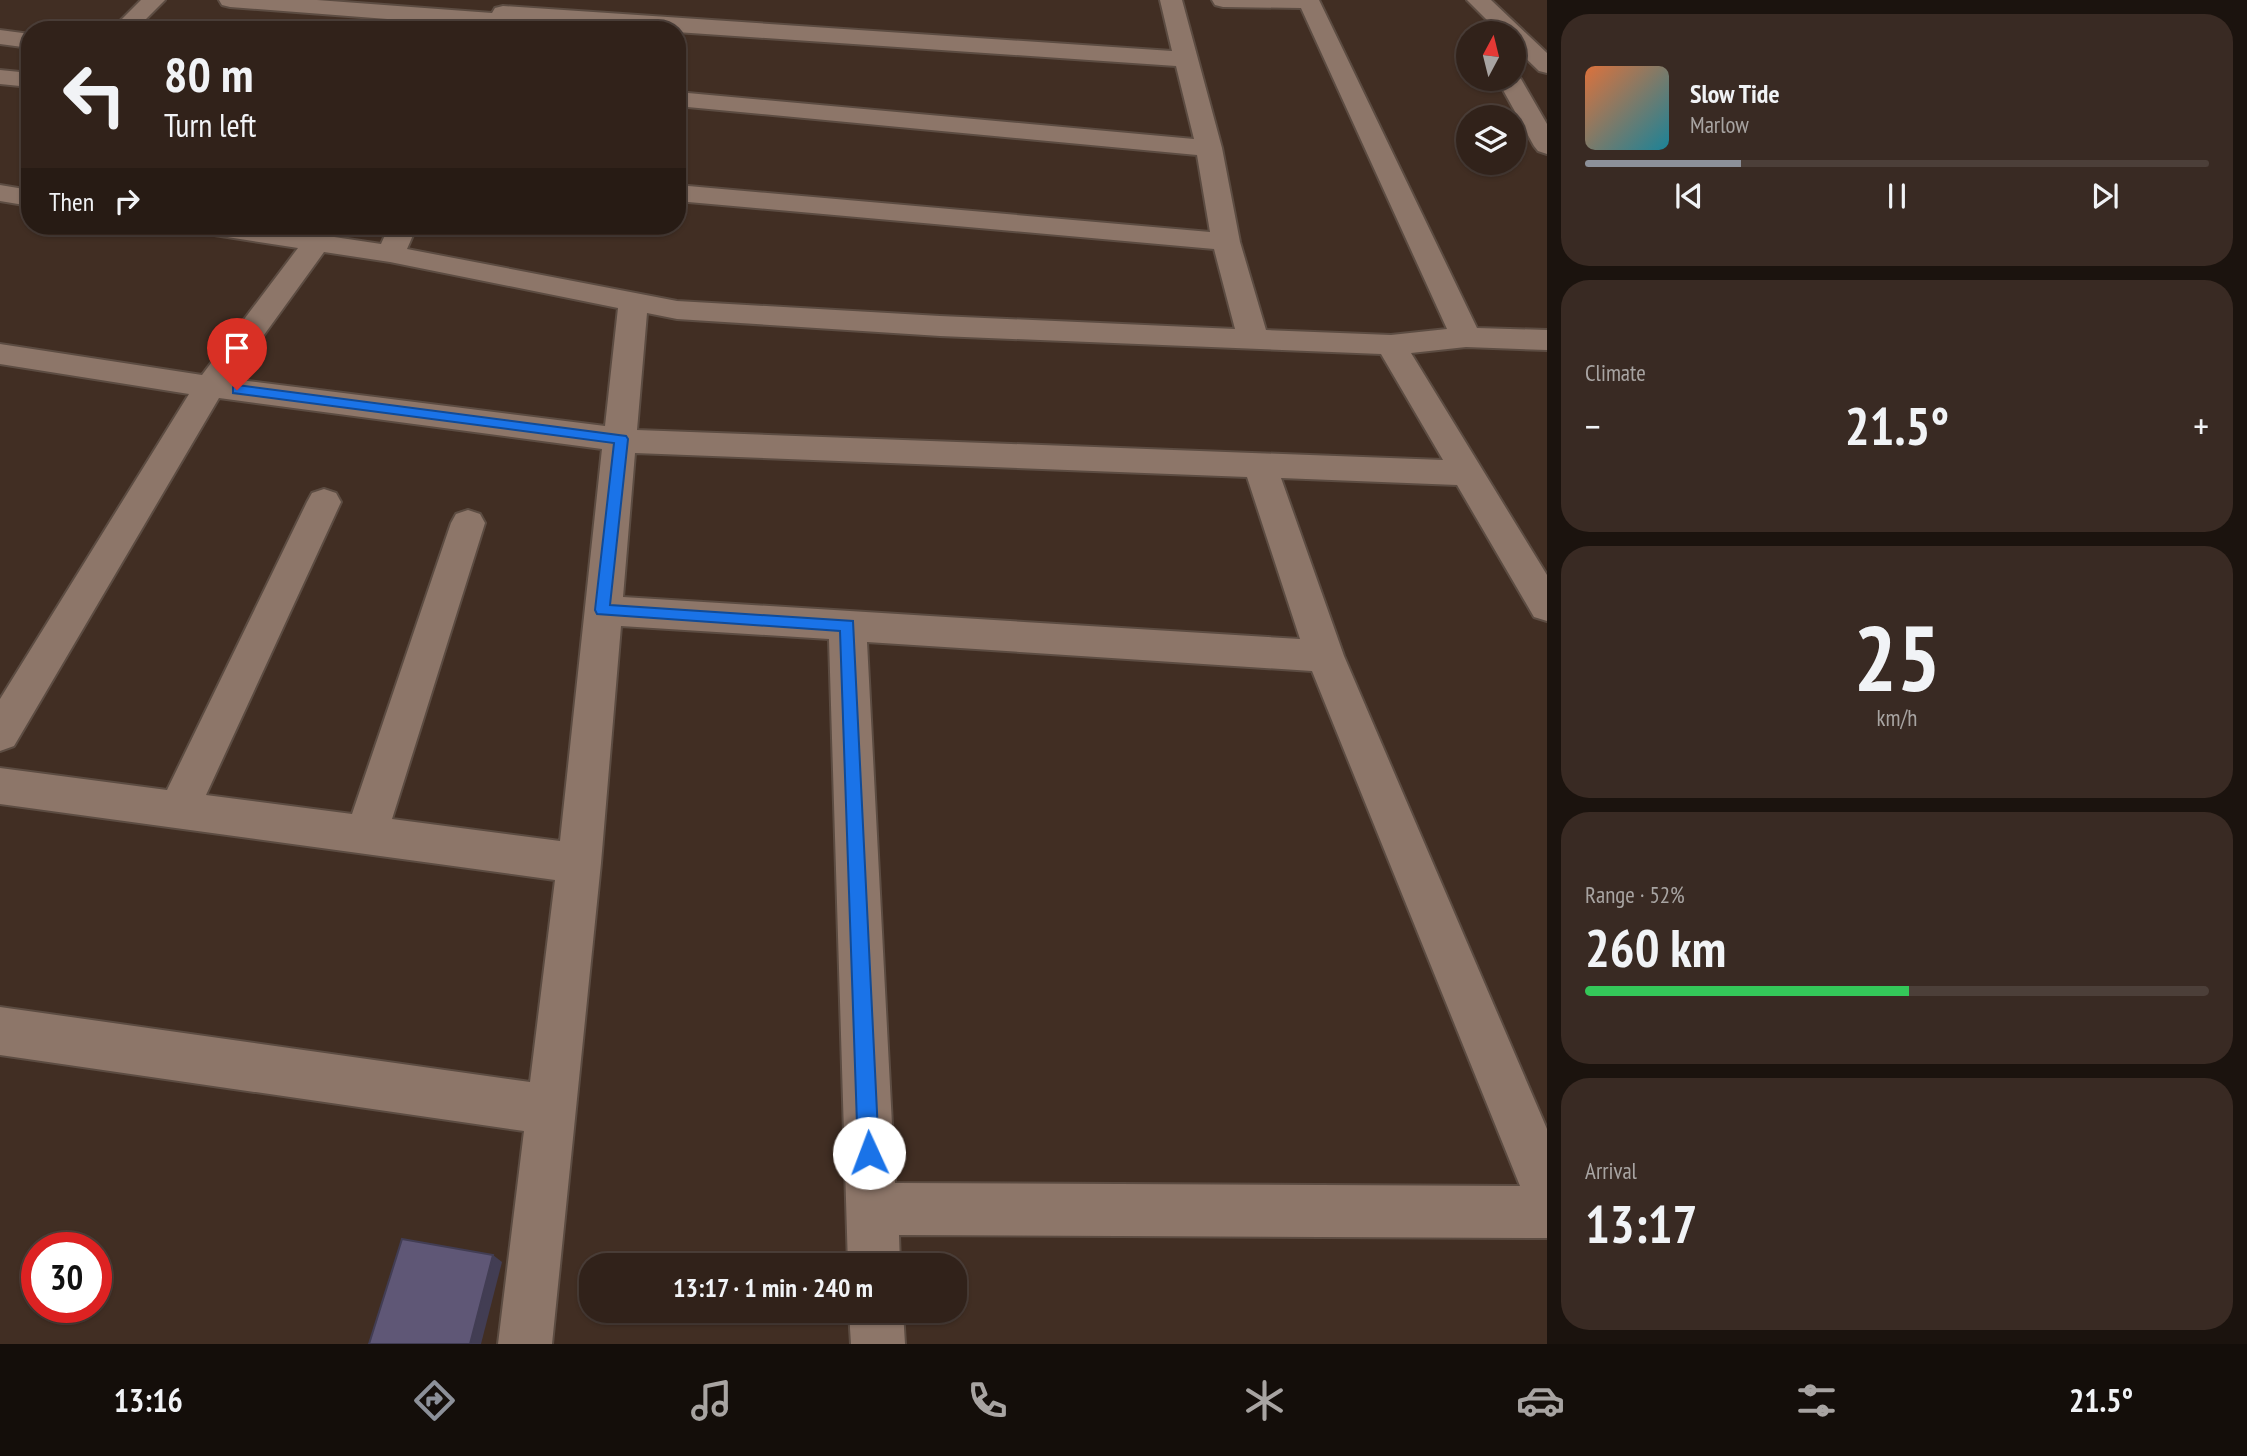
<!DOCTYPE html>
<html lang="en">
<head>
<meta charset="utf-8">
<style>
  :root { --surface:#31221a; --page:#392a23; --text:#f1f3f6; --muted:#a8a4a2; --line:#4c3f39; --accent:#8c9099 }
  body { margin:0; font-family:"PT Sans Narrow",sans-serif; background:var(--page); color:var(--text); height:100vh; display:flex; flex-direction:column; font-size:26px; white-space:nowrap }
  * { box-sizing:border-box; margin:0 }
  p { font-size:23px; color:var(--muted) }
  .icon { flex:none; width:38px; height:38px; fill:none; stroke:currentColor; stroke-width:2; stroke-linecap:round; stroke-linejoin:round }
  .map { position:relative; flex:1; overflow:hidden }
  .panel { display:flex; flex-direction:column; gap:14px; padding:14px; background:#1b130e; width:700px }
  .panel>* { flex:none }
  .guide { position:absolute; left:21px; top:21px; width:665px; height:214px; border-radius:28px; box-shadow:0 2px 5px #0004,0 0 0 2px var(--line); background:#31221a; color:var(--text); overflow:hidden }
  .needle { width:46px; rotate:7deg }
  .buttons { position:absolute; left:1456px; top:21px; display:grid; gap:14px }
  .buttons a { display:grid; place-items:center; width:70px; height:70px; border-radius:50%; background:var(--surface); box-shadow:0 2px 5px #0004,0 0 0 2px var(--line); font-size:35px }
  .speed { position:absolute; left:21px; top:1232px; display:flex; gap:14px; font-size:35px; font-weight:700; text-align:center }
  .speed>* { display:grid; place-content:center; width:91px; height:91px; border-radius:50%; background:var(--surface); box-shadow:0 2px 5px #0004,0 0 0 2px var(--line); line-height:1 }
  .speed .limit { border:10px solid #d22; background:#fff; color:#111 }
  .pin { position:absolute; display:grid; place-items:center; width:60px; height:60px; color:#fff; margin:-72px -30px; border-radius:50% 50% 50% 0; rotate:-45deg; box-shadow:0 0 7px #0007 }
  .pin .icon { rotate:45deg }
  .me { position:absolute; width:77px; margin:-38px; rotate:358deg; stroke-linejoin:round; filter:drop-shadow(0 0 5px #0008) }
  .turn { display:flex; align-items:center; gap:24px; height:147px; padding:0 28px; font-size:32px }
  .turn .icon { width:91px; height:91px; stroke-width:2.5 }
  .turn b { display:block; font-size:49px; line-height:60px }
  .then { display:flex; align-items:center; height:66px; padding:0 28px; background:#0003; gap:14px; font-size:26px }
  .big { font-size:52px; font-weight:700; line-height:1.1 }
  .panel .widget { flex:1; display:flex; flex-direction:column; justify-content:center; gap:10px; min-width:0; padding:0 24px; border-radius:28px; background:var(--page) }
  .panel .dial { align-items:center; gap:0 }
  .dial b { font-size:91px; line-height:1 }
  .song { display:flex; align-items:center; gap:21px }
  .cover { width:84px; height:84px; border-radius:10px; background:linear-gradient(135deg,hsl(20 70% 55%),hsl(190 70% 35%)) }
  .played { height:7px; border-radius:4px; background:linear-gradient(90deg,var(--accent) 25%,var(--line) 25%) }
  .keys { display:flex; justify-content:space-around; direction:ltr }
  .heat { display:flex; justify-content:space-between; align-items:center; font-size:38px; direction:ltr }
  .charge { height:10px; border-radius:5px; background:linear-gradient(90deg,#34c759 52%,var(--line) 0) }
  .trip { position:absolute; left:579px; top:1253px; width:388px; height:70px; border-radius:28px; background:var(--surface); box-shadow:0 2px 5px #0004,0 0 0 2px var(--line); font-weight:700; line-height:70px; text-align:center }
  .tabs { display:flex; height:112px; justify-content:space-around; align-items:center; background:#140e0a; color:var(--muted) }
  .tabs .icon { width:49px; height:49px }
  .tabs .selected { color:var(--accent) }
  .tabs b { font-size:32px; color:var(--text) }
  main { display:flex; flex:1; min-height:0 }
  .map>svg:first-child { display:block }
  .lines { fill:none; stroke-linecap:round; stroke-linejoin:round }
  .minor-casing { stroke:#5c4c42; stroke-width:4 }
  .minor { fill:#8d7669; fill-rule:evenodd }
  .shaded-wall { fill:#423d53 }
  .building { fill:#5f5776; stroke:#423d53; stroke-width:2 }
  .route { fill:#1a73e8; stroke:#114b97; stroke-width:2 }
</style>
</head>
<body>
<main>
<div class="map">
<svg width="1547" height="1344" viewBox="0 0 1547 1344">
  <rect width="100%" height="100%" fill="#412e23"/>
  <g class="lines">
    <defs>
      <g id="minor">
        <path d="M141,0h24l-30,30h-24z"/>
        <path d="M219,0h98l175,13 3,-5 8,-2 669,45 -12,-51h22l40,148 18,94 26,88 125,5 56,-6 -146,-321 -78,-1 -8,-2 -3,-5h107l158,328 70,2v20l-81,-3 -55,6 136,222v46l-13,-4 -77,-132 -176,-7 63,178 203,473v109l-648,-3 1,30h-52l-19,-626 -208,-13 -20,237 -49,481h-54l26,-213 -524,-76v-48l530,75 25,-202 -555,-76v-36l167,22 140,-288 5,-9 12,-4 12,4 5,9 -135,293 146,19 99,-291 5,-9 12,-4 12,4 5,9 -93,296 168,22 42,-392 -383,-51 -205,348 -14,5v-52l189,-305 -189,-30v-20l202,31 96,-127 -90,-14 -10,-2 -4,-6h67l120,18 8,-18h28l-10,23 270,52 263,15 295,13 -21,-80 -537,-48v-16l533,47 -13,-77 -520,-49v-14l517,47 -18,-73 -661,-45 -3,5 -8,2 -274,-21 -8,-2zM324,252l66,10 228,46 -13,118 -373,-47zM647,313l30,6 263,17 441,18 62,106 -806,-30zM635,453l612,24 53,162 -677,-42zM867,642l445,29 208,515 -625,-3z"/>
        <path d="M1467,0h24l56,53v20l-8,-2 -25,-24v-14h-14z"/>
        <path d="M0,30l30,4v14l-30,-4z"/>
        <path d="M0,70l30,3v14l-30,-3z"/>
        <path d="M1514,73l7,6 26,45v30l-9,-3 -4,-5 -37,-67h17z"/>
        <path d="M0,185l30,5v16l-30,-5z"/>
        <path d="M849,1311h54l2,33h-54z"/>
      </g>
    </defs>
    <use href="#minor" class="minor-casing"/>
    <use href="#minor" class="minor"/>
  </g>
  <path class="shaded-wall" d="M493,1255l9,7 -21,82h-11z"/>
  <path class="building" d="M402,1239l91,16 -23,89h-101z"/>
  <path class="route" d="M237,385l389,51 2,3 -18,166 243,16 26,532 -3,8 -7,3 -8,-3 -3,-8 -18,-522 -243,-17 -2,-4 19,-167 -381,-50v-6z"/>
</svg>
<div class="buttons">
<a><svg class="needle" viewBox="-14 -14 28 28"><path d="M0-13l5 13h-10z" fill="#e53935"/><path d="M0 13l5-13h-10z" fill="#a8a4a2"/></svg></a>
<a><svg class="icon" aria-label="layers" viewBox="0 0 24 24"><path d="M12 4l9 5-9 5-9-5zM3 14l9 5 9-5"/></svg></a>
</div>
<div class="speed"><div class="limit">30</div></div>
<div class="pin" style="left:237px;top:390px;background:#d93025"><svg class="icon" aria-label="arrive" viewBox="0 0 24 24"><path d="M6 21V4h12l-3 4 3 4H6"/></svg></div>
<svg class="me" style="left:869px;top:1153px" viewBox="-20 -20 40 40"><circle r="19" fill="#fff"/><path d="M0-13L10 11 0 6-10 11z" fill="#1a73e8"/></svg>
<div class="trip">13:17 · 1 min · 240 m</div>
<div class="guide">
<div class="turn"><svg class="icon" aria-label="left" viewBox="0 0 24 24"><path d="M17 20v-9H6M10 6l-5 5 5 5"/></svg><div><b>80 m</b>Turn left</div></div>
<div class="then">Then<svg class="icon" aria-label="right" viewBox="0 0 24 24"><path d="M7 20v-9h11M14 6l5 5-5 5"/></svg></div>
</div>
</div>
<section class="panel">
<div class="widget">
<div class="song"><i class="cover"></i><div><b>Slow Tide</b><p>Marlow</p></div></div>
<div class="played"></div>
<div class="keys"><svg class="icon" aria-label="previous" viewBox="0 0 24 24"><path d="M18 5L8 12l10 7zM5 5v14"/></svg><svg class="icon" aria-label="pause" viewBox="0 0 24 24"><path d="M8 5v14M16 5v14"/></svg><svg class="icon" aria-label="next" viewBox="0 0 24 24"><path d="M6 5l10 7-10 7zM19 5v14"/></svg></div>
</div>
<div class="widget"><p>Climate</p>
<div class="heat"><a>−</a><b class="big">21.5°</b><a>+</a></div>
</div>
<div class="widget dial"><b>25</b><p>km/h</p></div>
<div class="widget"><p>Range · 52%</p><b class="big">260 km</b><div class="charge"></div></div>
<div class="widget"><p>Arrival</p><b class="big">13:17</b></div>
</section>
</main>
<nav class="tabs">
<b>13:16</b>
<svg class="icon selected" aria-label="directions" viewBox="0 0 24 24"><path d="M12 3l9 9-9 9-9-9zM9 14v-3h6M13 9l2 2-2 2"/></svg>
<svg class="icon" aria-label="music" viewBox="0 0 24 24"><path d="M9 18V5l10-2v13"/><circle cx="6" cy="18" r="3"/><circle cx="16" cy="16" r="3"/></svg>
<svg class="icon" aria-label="phone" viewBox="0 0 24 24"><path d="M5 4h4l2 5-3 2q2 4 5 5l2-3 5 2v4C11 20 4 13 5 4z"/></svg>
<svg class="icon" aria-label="climate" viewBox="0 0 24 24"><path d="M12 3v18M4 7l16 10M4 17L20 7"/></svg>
<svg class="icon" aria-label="car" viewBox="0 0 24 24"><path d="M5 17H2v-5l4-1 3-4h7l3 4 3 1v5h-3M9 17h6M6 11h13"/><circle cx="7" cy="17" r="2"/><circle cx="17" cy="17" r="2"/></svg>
<svg class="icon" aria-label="filters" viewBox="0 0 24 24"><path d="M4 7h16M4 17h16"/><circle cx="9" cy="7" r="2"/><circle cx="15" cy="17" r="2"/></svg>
<b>21.5°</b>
</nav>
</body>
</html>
